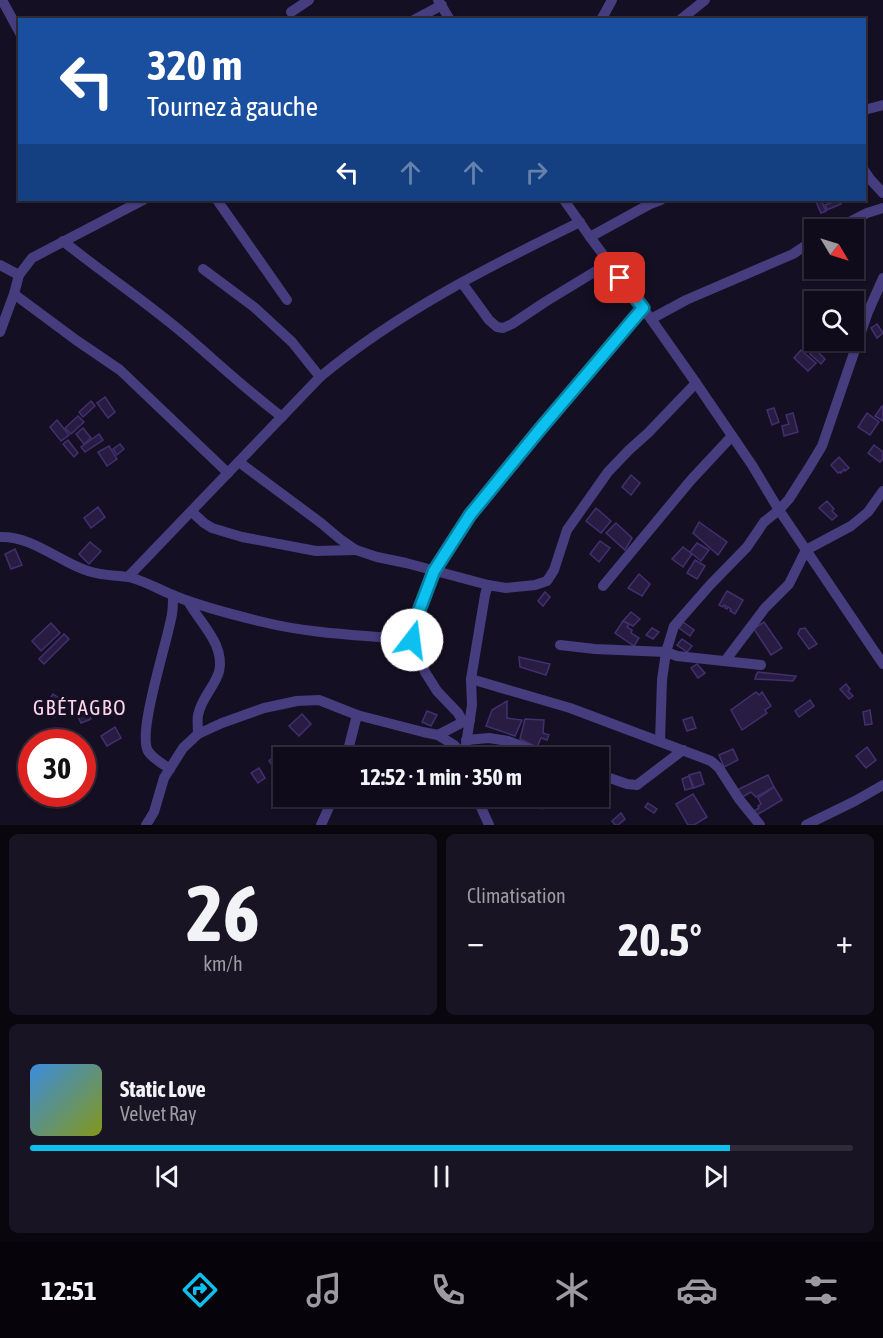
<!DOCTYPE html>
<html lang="fr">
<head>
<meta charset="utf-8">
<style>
  :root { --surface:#100b1a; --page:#191423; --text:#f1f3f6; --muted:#9c9ba2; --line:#302b39; --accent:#0cc1f0 }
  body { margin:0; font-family:"Asap Condensed",sans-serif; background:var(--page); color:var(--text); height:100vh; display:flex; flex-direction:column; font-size:22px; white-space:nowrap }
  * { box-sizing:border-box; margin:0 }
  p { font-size:20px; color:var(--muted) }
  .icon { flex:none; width:33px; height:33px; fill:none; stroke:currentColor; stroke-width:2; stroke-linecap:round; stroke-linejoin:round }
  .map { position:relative; height:825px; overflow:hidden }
  .sheet { display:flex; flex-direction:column; gap:9px; padding:9px; background:#09060e; flex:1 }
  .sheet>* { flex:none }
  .hud { position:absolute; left:18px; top:18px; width:848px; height:183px; border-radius:0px; box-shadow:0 2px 4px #0004,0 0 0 2px var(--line); background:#1a4fa0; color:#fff; overflow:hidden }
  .needle { width:39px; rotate:128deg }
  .controls { position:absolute; left:804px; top:219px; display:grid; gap:12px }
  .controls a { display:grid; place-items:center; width:60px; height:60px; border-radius:0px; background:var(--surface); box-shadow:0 2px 4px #0004,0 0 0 2px var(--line); font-size:30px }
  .speed { position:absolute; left:18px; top:729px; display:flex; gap:12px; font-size:30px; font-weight:700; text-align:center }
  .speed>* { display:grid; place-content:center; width:78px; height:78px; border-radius:50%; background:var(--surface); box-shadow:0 2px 4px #0004,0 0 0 2px var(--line); line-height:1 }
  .speed .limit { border:9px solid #d22; background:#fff; color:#111 }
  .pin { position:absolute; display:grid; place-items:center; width:51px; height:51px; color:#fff; margin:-26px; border-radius:12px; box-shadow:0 3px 9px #0006 }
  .me { position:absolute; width:66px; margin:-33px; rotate:15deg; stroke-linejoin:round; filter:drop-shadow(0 0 4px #0008) }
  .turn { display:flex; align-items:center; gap:21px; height:126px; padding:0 30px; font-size:27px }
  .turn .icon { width:78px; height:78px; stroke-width:2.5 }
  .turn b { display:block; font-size:42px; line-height:51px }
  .lanes { display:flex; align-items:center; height:57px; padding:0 30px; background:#0003; justify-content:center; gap:30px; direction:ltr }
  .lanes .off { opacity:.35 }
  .big { font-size:45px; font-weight:700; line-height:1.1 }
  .sheet .tile { flex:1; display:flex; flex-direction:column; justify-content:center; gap:9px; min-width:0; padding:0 21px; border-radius:9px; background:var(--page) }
  .sheet .dial { align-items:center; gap:0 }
  .dial b { font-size:78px; line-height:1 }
  .song { display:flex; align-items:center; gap:18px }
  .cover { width:72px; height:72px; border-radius:9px; background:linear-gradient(135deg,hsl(210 70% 55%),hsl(70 70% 35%)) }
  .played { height:6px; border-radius:3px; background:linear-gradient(90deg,var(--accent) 85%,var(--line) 85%) }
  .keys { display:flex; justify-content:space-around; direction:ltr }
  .heat { display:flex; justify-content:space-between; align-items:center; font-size:33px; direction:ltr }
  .sheet .tiles { flex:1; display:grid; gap:9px; grid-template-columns:1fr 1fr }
  .tile:last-child { grid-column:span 2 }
  .trip { position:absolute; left:273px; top:747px; width:336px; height:60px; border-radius:0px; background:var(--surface); box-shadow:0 2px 4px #0004,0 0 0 2px var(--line); font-weight:700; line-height:60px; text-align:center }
  .menu { display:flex; height:96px; justify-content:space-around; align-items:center; background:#06040a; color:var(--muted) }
  .menu .icon { width:42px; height:42px }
  .menu .on { color:var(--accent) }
  .menu b { font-size:27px; color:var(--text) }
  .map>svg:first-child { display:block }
  .building { fill:#281c43; stroke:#42306e; stroke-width:1.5 }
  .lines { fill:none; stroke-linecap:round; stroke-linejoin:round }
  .minor { stroke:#463d7f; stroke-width:10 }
  .route-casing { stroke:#087d9c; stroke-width:15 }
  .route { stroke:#0cc1f0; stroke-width:10 }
  .labels { text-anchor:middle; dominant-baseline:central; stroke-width:6; stroke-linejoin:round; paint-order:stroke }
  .quarter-label { font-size:21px; letter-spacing:1.5px; fill:#fdd5ea; stroke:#150f23 }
</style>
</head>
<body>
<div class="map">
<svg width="883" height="825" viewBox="0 0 883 825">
  <rect width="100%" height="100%" fill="#150f23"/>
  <g class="building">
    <path d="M821,200l5,11 -5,2 -5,-11z"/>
    <path d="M838,200l3,4 -14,6 -2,-5z"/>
    <path d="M877,324l6,9 -6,5 -6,-10z"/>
    <path d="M815,349l10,10 -4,5 -11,-10z"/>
    <path d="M801,350l15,13 -8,8 -14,-13z"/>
    <path d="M105,397l10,15 -7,6 -11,-15z"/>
    <path d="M91,401l4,5 -12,11 -4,-5z"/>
    <path d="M882,406l1,1v14l-8,-5z"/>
    <path d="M774,408l5,14 -7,3 -5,-15z"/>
    <path d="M793,413l5,19 -14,4 -2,-10 7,-2 -3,-9z"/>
    <path d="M867,413l12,9 -9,13 -12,-8z"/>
    <path d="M78,416l6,6 -13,12 -6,-6z"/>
    <path d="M57,420l12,15 -8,6 -11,-14z"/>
    <path d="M83,428l8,10 -7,6 -8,-10z"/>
    <path d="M99,434l4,6 -18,12 -4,-5z"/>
    <path d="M68,440l10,13 -4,4 -11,-13z"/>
    <path d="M120,444l4,5 -7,6 -4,-6z"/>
    <path d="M874,445l9,7v7l-3,3 -12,-9z"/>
    <path d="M109,446l8,13 -10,7 -9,-14z"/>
    <path d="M839,457l10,11 -4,3 -1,-2 -3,4 -1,-1 -2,1 -7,-8z"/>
    <path d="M631,475l9,8 -9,12 -9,-8z"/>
    <path d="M827,501l7,8 -2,2 5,5 -5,4 -13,-12z"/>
    <path d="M98,507l7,10 -14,11 -7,-10z"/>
    <path d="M596,508l15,13 -10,12 -15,-12z"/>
    <path d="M699,522l28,20 -9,13 -25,-22z"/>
    <path d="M616,523l16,15 -7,12 -19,-17z"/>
    <path d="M600,541l10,7 -11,14 -9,-8z"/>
    <path d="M90,542l11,9 -12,13 -10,-10z"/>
    <path d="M697,543l12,7 -8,11 -11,-9z"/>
    <path d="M683,547l9,7 -9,13 -11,-8z"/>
    <path d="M15,549l7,16 -11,4 -6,-15z"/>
    <path d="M695,560l10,6 -8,13 -10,-6z"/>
    <path d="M639,574l11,10 -8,12 -14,-8z"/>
    <path d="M727,591l16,9 -8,14 -5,-3 1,-2 -3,-2 -1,2 -2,-1 1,-2 -2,-1 -1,2 -4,-2z"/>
    <path d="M545,592l5,5 -7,9 -5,-5z"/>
    <path d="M631,612l9,7 -7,7 -10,-5z"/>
    <path d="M623,621l6,3 -2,3 5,3 -1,3 8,5 -5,8 -19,-13z"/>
    <path d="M683,622l11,8 -4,6 -11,-8z"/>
    <path d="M764,622l18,26 -11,7 -17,-26z"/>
    <path d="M51,623l9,10 -19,18 -9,-10z"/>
    <path d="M652,628l7,4 -6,7 -7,-4z"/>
    <path d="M805,628l12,16 -8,5 -11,-15 2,-5z"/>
    <path d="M64,634l5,5 -25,25 -5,-5z"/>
    <path d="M682,639l10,7 -5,6 -10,-7z"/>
    <path d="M519,657l31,7 -4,11 -26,-8z"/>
    <path d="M697,664l8,9 -7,5 -7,-10z"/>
    <path d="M758,672l38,4 -3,5 -38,-2 1,-4z"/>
    <path d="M846,684l4,5 -2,2 5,5 -4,3 -9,-10z"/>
    <path d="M756,692l3,3 3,-3 9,14 -6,4 2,3 -25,17 -11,-20z"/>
    <path d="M53,694l12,8 -11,15 -11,-8z"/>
    <path d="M810,700l4,6 -15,11 -4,-6z"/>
    <path d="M507,701v17l15,2 -7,16 -29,-10 6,-16z"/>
    <path d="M87,710l4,9 -10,4 -4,-9z"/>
    <path d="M870,710l2,14 -7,1 -2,-13z"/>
    <path d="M427,711l10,4 -6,11 -9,-4z"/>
    <path d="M302,714l9,10 -12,12 -10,-10z"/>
    <path d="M692,717l4,11 -9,3 -4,-11z"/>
    <path d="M525,719l19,1 -1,13 6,2 -2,5 -6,-2 -4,9 -17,-8z"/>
    <path d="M115,727l6,11 -14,8 -6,-10z"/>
    <path d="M867,747l9,13 -10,8 -10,-12z"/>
    <path d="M281,749l3,4 -12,12 -3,-4z"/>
    <path d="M733,749l5,11 -14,7 -5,-12z"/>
    <path d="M284,754l4,4h-4v5l-7,7 -4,-4z"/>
    <path d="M259,768l6,10 -7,5 -7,-10z"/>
    <path d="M700,772l4,12 -10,4 -5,-13z"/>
    <path d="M768,775l6,12 -18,10 -5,-5 -12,7 -4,-8z"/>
    <path d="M689,776l4,12 -8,2 -3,-11z"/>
    <path d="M774,787l8,13 -27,16 -3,-4 7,-4 -1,-2 3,-2 -3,-6z"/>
    <path d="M693,794l14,23 -13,8h-6l-12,-21z"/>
    <path d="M648,803l9,6 -3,4 -9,-6z"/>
    <path d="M621,813l4,6 -7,6h-3l-3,-4z"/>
  </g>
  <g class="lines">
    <g class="minor">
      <path d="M2,0l18,33"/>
      <path d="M438,0l12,20"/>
      <path d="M291,12l18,-12"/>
      <path d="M414,20l28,-15"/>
      <path d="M601,20l11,-20"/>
      <path d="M680,20l25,-20"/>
      <path d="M864,110l19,-5"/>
      <path d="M864,170l6,9 13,14"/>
      <path d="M217,200l70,100"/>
      <path d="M564,200l26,37 61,82 45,64 56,82 27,45 104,154"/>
      <path d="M834,230l33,-17 16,-5"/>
      <path d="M590,237l60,-33 11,-4"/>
      <path d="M63,241c42,34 87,63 128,99 30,26 59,53 91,77"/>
      <path d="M0,265l19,10"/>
      <path d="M203,269l51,38 38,35 28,35"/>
      <path d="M462,283l27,37 8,7 6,1 9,-4 33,-22 64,-39"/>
      <path d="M14,294l62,46 44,30 108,103"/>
      <path d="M651,319l35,-19 107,-46 21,-14"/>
      <path d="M0,332l14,-38 5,-19 13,-17 111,-58"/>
      <path d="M239,462l82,61 19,16 16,11 21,7 29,6 82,22 -3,10 -14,84 1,26 -8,53"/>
      <path d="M192,512l12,11 8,5 30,9 74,14 40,-1"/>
      <path d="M0,537c33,-1 59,25 88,34 15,5 27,4 41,6 16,4 31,13 46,19 27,11 59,19 88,26 48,12 99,13 149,18"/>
      <path d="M128,577l192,-200c78,-65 170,-111 260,-155"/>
      <path d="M488,585l18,3 29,-3 12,-4 7,-11 13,-40 41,-58 21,-22 19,-17 48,-50"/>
      <path d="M603,586l88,-106 41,-44"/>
      <path d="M188,601c8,15 21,28 28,44 14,34 -12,42 -18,70 -1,6 0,13 0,19"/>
      <path d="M560,645l35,4 71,3 8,-26 36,-41 37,-38 17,-25 15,-12 10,-11 21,-33 12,-20 46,-134 15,-34"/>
      <path d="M725,661l40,-53 24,-24 17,-34 45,-24 17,-14 15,-21"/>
      <path d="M471,679l99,29 141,53 8,7 20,31 21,26"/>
      <path d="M463,722l-5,-9 -21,-22 -12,-19 -13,-32 2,-16 20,-53 36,-56 71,-87 102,-121"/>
      <path d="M438,735l25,-13 7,-2"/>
      <path d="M466,740l23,-2 19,3 44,17"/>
      <path d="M660,741l2,-61 4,-28 11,4 84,9"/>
      <path d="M346,758l11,-43 66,17 15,3 16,10 10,10"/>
      <path d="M170,769c-7,-5 -17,-10 -22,-18 -11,-19 20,-111 24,-137 1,-6 1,-13 1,-19"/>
      <path d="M598,774l29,10 10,1 46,-35"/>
      <path d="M476,796l13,29"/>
      <path d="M513,796c16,5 35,16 47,0"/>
      <path d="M146,825l8,-13 10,-34 19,-30 15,-14 24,-11 42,-15 33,-7 22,-1 38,15"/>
      <path d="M321,825l13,-29"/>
      <path d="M806,825l49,-24 28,-16"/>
    </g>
  </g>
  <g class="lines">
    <defs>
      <path id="route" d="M412,640l2,-16 20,-53 36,-56 71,-87 102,-120 -23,-30"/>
    </defs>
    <use href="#route" class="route-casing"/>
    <use href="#route" class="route"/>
  </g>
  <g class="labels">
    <g class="quarter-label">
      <text x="80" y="707">GBÉTAGBO</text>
    </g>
  </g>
</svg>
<div class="controls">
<a><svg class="needle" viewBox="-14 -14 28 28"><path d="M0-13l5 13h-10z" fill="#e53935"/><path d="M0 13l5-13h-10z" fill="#9c9ba2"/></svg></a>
<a><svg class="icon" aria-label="search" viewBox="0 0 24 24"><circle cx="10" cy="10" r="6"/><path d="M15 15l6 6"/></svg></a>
</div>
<div class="speed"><div class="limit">30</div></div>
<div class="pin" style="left:620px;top:278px;background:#d93025"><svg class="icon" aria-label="arrive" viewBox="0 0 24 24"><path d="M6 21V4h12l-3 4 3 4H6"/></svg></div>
<svg class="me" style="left:412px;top:640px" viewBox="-20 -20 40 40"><circle r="19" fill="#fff"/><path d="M0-13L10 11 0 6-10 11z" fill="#0cc1f0"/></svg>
<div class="trip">12:52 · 1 min · 350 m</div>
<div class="hud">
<div class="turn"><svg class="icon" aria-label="left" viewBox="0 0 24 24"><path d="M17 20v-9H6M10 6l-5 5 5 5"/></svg><div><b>320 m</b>Tournez à gauche</div></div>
<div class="lanes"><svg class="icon" aria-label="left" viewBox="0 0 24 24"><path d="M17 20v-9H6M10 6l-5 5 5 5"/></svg><svg class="icon off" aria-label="ahead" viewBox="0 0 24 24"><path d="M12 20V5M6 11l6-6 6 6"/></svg><svg class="icon off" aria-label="ahead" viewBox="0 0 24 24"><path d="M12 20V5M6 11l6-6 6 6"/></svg><svg class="icon off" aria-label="right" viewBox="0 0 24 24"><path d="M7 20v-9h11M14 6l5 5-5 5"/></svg></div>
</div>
</div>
<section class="sheet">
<div class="tiles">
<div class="tile dial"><b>26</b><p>km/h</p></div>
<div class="tile"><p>Climatisation</p>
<div class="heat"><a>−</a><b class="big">20.5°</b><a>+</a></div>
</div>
<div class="tile">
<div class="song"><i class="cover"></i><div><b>Static Love</b><p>Velvet Ray</p></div></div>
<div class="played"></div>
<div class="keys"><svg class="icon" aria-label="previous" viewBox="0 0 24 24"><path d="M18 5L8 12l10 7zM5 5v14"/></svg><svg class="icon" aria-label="pause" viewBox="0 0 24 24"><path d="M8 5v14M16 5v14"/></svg><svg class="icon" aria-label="next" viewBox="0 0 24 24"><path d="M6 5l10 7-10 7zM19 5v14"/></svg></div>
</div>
</div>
</section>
<nav class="menu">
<b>12:51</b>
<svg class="icon on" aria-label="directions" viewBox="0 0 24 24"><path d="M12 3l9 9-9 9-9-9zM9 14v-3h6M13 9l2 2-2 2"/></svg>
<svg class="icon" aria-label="music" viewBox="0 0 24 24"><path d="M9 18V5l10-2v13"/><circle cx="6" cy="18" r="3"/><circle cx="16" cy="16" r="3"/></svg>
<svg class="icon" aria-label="phone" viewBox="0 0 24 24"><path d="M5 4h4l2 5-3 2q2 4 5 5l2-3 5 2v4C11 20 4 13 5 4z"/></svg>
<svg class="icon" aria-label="climate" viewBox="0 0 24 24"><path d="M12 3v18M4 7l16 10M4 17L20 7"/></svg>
<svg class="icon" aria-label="car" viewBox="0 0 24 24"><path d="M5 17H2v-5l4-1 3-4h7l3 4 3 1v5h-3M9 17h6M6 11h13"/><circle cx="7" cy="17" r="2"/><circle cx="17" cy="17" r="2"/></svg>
<svg class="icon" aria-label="filters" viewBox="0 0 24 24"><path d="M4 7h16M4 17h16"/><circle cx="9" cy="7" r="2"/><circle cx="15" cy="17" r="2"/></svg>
</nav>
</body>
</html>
